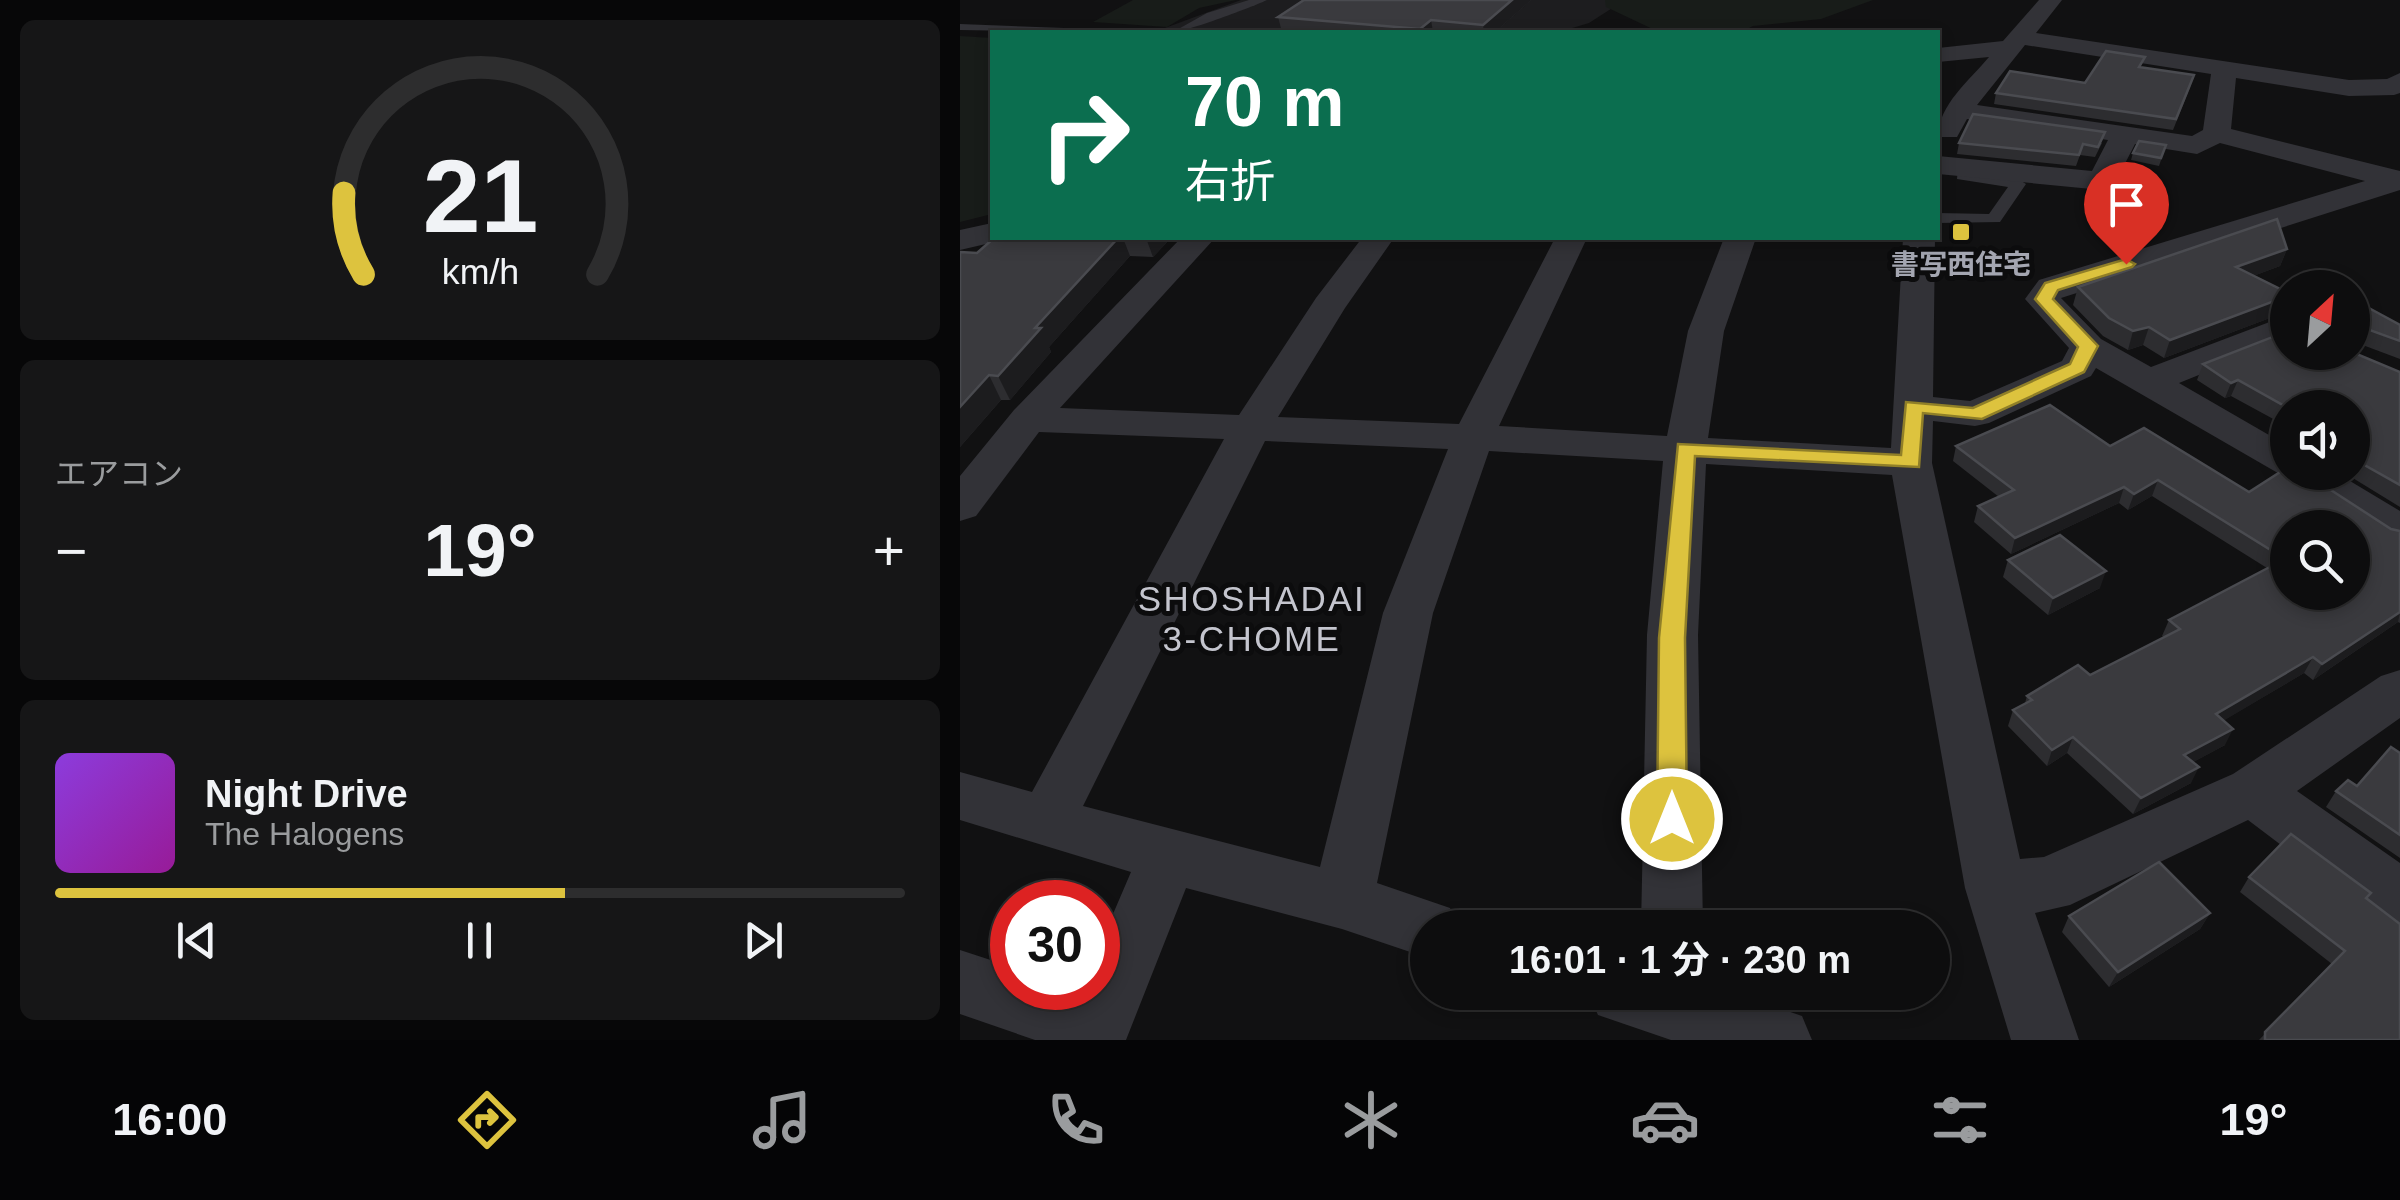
<!DOCTYPE html>
<html lang="ja">
<head>
<meta charset="utf-8">
<style>
  :root { --surface:#0d0d0e; --page:#161617; --text:#f1f3f6; --muted:#9a9c9e; --line:#2d2d2e; --accent:#ddc33e }
  body { margin:0; font-family:Helvetica,"Noto Sans JP",sans-serif; background:var(--page); color:var(--text); height:100vh; display:flex; flex-direction:column; font-size:38px; white-space:nowrap }
  * { box-sizing:border-box; margin:0 }
  p { font-size:32px; color:var(--muted) }
  .icon { flex:none; width:55px; height:55px; fill:none; stroke:currentColor; stroke-width:2; stroke-linecap:round; stroke-linejoin:round }
  .map { position:relative; flex:1; overflow:hidden }
  .details { display:flex; flex-direction:column; gap:20px; padding:20px; background:#070708; width:960px }
  .details>* { flex:none }
  .top-card { position:absolute; left:30px; top:30px; width:950px; height:210px; border-radius:0px; box-shadow:0 5px 15px #0003,0 0 0 2px var(--line); background:#0b6e4f; color:#fff; overflow:hidden }
  .needle { width:65px; rotate:26deg }
  .buttons { position:absolute; left:1310px; top:270px; display:grid; gap:20px }
  .buttons a { display:grid; place-items:center; width:100px; height:100px; border-radius:50%; background:var(--surface); box-shadow:0 5px 15px #0003,0 0 0 2px var(--line); font-size:50px }
  .speed { position:absolute; left:30px; top:880px; display:flex; gap:20px; font-size:50px; font-weight:700; text-align:center }
  .speed>* { display:grid; place-content:center; width:130px; height:130px; border-radius:50%; background:var(--surface); box-shadow:0 5px 15px #0003,0 0 0 2px var(--line); line-height:1 }
  .speed .limit { border:15px solid #d22; background:#fff; color:#111 }
  .pin { position:absolute; display:grid; place-items:center; width:85px; height:85px; color:#fff; margin:-102px -42px; border-radius:50% 50% 50% 0; rotate:-45deg; box-shadow:0 0 10px #0007 }
  .pin .icon { rotate:45deg }
  .me { position:absolute; width:110px; margin:-55px; rotate:0deg; stroke-linejoin:round; filter:drop-shadow(0 0 8px #0008) }
  .turn { display:flex; align-items:center; gap:35px; height:210px; padding:0 30px; font-size:45px }
  .turn .icon { width:130px; height:130px; stroke-width:2.5 }
  .turn b { display:block; font-size:70px; line-height:85px }
  .big { font-size:75px; font-weight:700; line-height:1.1 }
  .details .widget { flex:1; display:flex; flex-direction:column; justify-content:center; gap:15px; min-width:0; padding:0 35px; border-radius:15px; background:var(--page) }
  .details .dial { align-items:center; gap:0 }
  .dial svg { height:260px; overflow:visible; fill:none; stroke:var(--line); stroke-width:7; stroke-linecap:round; text-anchor:middle }
  .dial text { fill:var(--text); stroke:none }
  .song { display:flex; align-items:center; gap:30px }
  .cover { width:120px; height:120px; border-radius:15px; background:linear-gradient(135deg,hsl(270 70% 55%),hsl(300 70% 35%)) }
  .played { height:10px; border-radius:5px; background:linear-gradient(90deg,var(--accent) 60%,var(--line) 60%) }
  .keys { display:flex; justify-content:space-around; direction:ltr }
  .heat { display:flex; justify-content:space-between; align-items:center; font-size:55px; direction:ltr }
  .trip { position:absolute; left:450px; top:910px; width:540px; height:100px; border-radius:50px; background:var(--surface); box-shadow:0 5px 15px #0003,0 0 0 2px var(--line); font-weight:700; line-height:100px; text-align:center }
  .menu { display:flex; height:160px; justify-content:space-around; align-items:center; background:#050506; color:var(--muted) }
  .menu .icon { width:70px; height:70px }
  .menu .current { color:var(--accent) }
  .menu b { font-size:45px; color:var(--text) }
  main { display:flex; flex:1; min-height:0 }
  .map>svg:first-child { display:block }
  .built { fill:#1d1d1f }
  .green { fill:#181c19 }
  .lines { fill:none; stroke-linecap:round; stroke-linejoin:round }
  .path { stroke:#38393e; stroke-width:4; stroke-dasharray:2.5 4; stroke-linecap:butt }
  .service { fill:#323237; fill-rule:evenodd }
  .minor { fill:#323237; fill-rule:evenodd }
  .wall { fill:#2d2d30 }
  .shaded-wall { fill:#1c1c1e }
  .building { fill:#3a3a3e; stroke:#4a4b50; stroke-width:2.5; fill-rule:evenodd }
  .route { fill:#ddc33e; stroke:#907f28; stroke-width:2.5 }
  .poi-dot { fill:#ddc33e; stroke:#0c0c0d; stroke-width:4 }
  .labels { text-anchor:middle; dominant-baseline:central; stroke-width:10; stroke-linejoin:round; paint-order:stroke }
  .far-poi-label { font-size:28px; font-weight:bold; fill:#a4a6b1; stroke:#0c0c0d }
  .neighbourhood-label { font-size:35px; letter-spacing:2.5px; fill:#c4c5ce; stroke:#0c0c0d }
</style>
</head>
<body>
<main>
<section class="details">
<div class="widget dial"><svg viewBox="0 0 100 80">
<path d="M14 69A42 42 0 1 1 86 69"/>
<path d="M14 69A42 42 0 0 1 8 44" stroke="#ddc33e"/>
<text x="50" y="56" font-size="32" font-weight="700">21</text>
<text x="50" y="72" font-size="11">km/h</text>
</svg></div>
<div class="widget"><p>エアコン</p>
<div class="heat"><a>−</a><b class="big">19°</b><a>+</a></div>
</div>
<div class="widget">
<div class="song"><i class="cover"></i><div><b>Night Drive</b><p>The Halogens</p></div></div>
<div class="played"></div>
<div class="keys"><svg class="icon" aria-label="previous" viewBox="0 0 24 24"><path d="M18 5L8 12l10 7zM5 5v14"/></svg><svg class="icon" aria-label="pause" viewBox="0 0 24 24"><path d="M8 5v14M16 5v14"/></svg><svg class="icon" aria-label="next" viewBox="0 0 24 24"><path d="M6 5l10 7-10 7zM19 5v14"/></svg></div>
</div>
</section>
<div class="map">
<svg width="1440" height="1040" viewBox="0 0 1440 1040">
  <rect width="100%" height="100%" fill="#111112"/>
  <path class="built" d="M281,0h373l3,5 -28,18 -30,9h-405z"/>
  <g class="green">
    <path d="M173,0h103l-37,8 -32,19 -74,-5z"/>
    <path d="M645,0h268l-52,19 -68,7 -12,6h-82l-53,-25z"/>
    <path d="M0,36l32,2v176l-32,8z"/>
  </g>
  <g class="lines">
    <path class="path" d="M180,32l14,-1"/>
    <g class="service">
      <path d="M289,0h18c-12,6 -84,33 -94,32l34,-19z"/>
      <path d="M0,24l104,4 6,4 -110,-2z"/>
      <path d="M1005,163l7,4 -1,6 47,6 8,5 -26,38 -62,1v-10l51,1 19,-27 -51,-8 1,-12z"/>
    </g>
    <g class="minor">
      <path d="M1079,0h23l-26,33 313,47 38,-1 13,-6v20l-6,2 -45,1 -113,-18 -5,51 169,42v19l-339,108 40,41 50,28 137,-52v24l-109,44 109,63v26h47l65,39v35l-16,-4 -101,-66 -187,-108 -5,8 -102,47 -14,3 -42,-5 -1,42 88,396 24,-2 189,-83 148,-98 19,-6v48l-103,73 103,72v63l-22,-8 -130,-98 -178,85 -35,8 44,127h-68l-46,-152 -73,-413 -186,-11 -8,171 5,293h-62l6,-293 16,-174 -174,-10 -56,162 -56,270 73,25 9,20h-31v30l-86,-29 -156,-41 -60,152h-91l-75,-26v-64l52,17v21h86v-39l33,-77 -171,-52v-48l72,20 192,-353 -185,-7 -63,84 -16,5v-45l54,-66 167,-172h34l-155,170 179,7 77,-117 46,-60h32l-49,70 -67,109 181,7 96,-186h32l-88,188 168,10 21,-105 36,-93h32l-32,93 -16,107 183,10 12,-210h32l-2,159 37,4 92,-40 7,-13 -44,-49 14,-19 326,-99 -145,-38 -23,11 -62,-10 -22,43 -11,3 -164,-16v-18l154,15 16,-31 -141,-21 -10,18h-19c0,-32 32,-57 51,-80l-51,5v-14l65,-7zM1065,45l186,29 -8,56 -11,6 -215,-31zM305,441l183,8 -65,164 -63,254 -237,-61z"/>
      <path d="M32,223v15l11,2 -43,10v-20z"/>
      <path d="M628,992h144l70,24 10,24h-141l-73,-25z"/>
    </g>
  </g>
  <g class="wall">
    <path d="M571,0l-36,32h-213l-4,-15z"/>
    <path d="M1182,67l49,18 -18,45 -179,-26 2,-11 89,-10z"/>
    <path d="M999,143h143l-7,14 -15,-2 -4,11 -119,-12z"/>
    <path d="M1206,145l-7,21 -28,-6 2,-7z"/>
    <path d="M77,238h134l-18,19 -23,-1 -81,91 2,5 -41,48h-9l-41,47v-195l17,1 57,-13z"/>
    <path d="M1327,249l-7,17 -27,10 35,17v9l-5,11 -119,45 -21,-13 -15,5 -25,-14 -30,-31 5,-18z"/>
    <path d="M1392,301l48,24v34l-48,-18z"/>
    <path d="M1243,364l197,8v135l-57,-35h9v-64h-64v19l-57,-31 -6,2 -28,-18z"/>
    <path d="M996,446h154l139,46 151,39v92l-2,-1 -85,58 -9,-7 -80,47 1,25 -32,17 -2,21 -58,31 -66,-61 -20,13 -39,-40 5,-16 12,-7 2,-7 63,-21 74,-38 -2,-1 7,-16 98,-52 -115,-72 -24,14 -9,-7 -108,51 -37,-32 4,-16 21,-9 -46,-36z"/>
    <path d="M1048,560l92,28 -52,27 -45,-38z"/>
    <path d="M1440,753v105l-74,-51 10,-16 21,-5z"/>
    <path d="M1289,877l118,21 33,142h-141l73,-76 -92,-72z"/>
    <path d="M1250,913l-10,16 -91,58 -47,-55 7,-16z"/>
  </g>
  <g class="shaded-wall">
    <path d="M552,0h19l-36,32h-11l-1,-7z"/>
    <path d="M471,20l2,12h-13v-3z"/>
    <path d="M158,238h5l7,18 -81,91 2,5 -41,48 -12,-24 37,-48z"/>
    <path d="M186,238h25l-18,19z"/>
    <path d="M1327,249l-7,17 -51,19 7,-18z"/>
    <path d="M1328,296v6l-5,11 -119,45 6,-18z"/>
    <path d="M1189,327l-6,18 -15,5 5,-19z"/>
    <path d="M29,375l12,25 -41,47v-40z"/>
    <path d="M1278,380l-7,16 -6,2 6,-15z"/>
    <path d="M1198,480l-6,16 -24,14 6,-16z"/>
    <path d="M1164,487l-5,16 -108,51 4,-16z"/>
    <path d="M1146,571l-6,17 -52,27 5,-17z"/>
    <path d="M1440,612l-2,10 -85,58 9,-16z"/>
    <path d="M1353,657l-9,16 -96,57 8,-16z"/>
    <path d="M1273,729l-8,16 -48,26 7,-16z"/>
    <path d="M1113,737l-6,16 -20,13 5,-16z"/>
    <path d="M1239,767l-8,16 -58,31 8,-16z"/>
    <path d="M1250,913l-10,16 -91,58 9,-15z"/>
  </g>
  <g class="building">
    <path d="M344,0h208l-29,25 -52,-5 -11,9 -142,-12z"/>
    <path d="M1146,51l39,6 -6,10 55,8 -18,44 -180,-26 14,-22 75,12z"/>
    <path d="M1013,114l132,18 -7,15 -15,-3 -4,11 -120,-12z"/>
    <path d="M1179,141l27,4 -5,13 -28,-5z"/>
    <path d="M1317,219l10,30 -51,18 52,26v3l-118,44 -21,-13 -16,4 -24,-13 -31,-31z"/>
    <path d="M34,238l40,2 3,-2h81l-83,90h6l-43,48 -9,-1 -29,32v-155l17,1z"/>
    <path d="M1394,300l46,25v16l-44,-16 -1,8h-3v-32z"/>
    <path d="M1328,331v21h64l48,20v113l-48,-27v-50h-64l-50,-28 -7,3 -28,-19z"/>
    <path d="M1090,405l60,41 34,-18 105,64 39,-25v5h15l88,57 9,2v81l-78,52 -9,-7 -97,57 17,15 -49,26 15,12 -58,31 -68,-61 -21,13 -39,-40 19,-10 -5,-4 51,-31 12,10 90,-46 -11,-9 116,-61 -127,-79 -24,14 -10,-7 -109,51 -37,-32 36,-16 -58,-44zM1328,528h64v64h-64z"/>
    <path d="M1100,535l46,36 -53,27 -45,-38z"/>
    <path d="M1431,747l9,6v82l-64,-44 12,-11 9,6z"/>
    <path d="M1331,834l80,59 -5,5 34,26v116h-135v-8l80,-81 -96,-74z"/>
    <path d="M1199,862l51,51 -92,59 -49,-56z"/>
  </g>
  <path class="route" d="M1166,259l9,5 -3,3 -74,23 -5,9 45,47 -14,26 -102,47 -59,-6 -4,54 -224,-11 -10,182 2,181 -5,9 -10,3 -10,-3 -5,-9 2,-181 19,-194 223,11 5,-53 67,6 97,-44 8,-17 -43,-48 10,-16z"/>
  <rect class="poi-dot" x="991" y="222" width="20" height="20" rx="5"/>
  <g class="labels">
    <g class="far-poi-label">
      <text x="1001" y="264">書写西住宅</text>
    </g>
    <g class="neighbourhood-label">
      <text x="292" y="598">SHOSHADAI<tspan x="292" dy="40">3-CHOME</tspan></text>
    </g>
  </g>
</svg>
<div class="buttons">
<a><svg class="needle" viewBox="-14 -14 28 28"><path d="M0-13l5 13h-10z" fill="#e53935"/><path d="M0 13l5-13h-10z" fill="#9a9c9e"/></svg></a>
<a><svg class="icon" aria-label="sound" viewBox="0 0 24 24"><path d="M4 9h4l5-4v14l-5-4H4zM17 9q2 3 0 6"/></svg></a>
<a><svg class="icon" aria-label="search" viewBox="0 0 24 24"><circle cx="10" cy="10" r="6"/><path d="M15 15l6 6"/></svg></a>
</div>
<div class="speed"><div class="limit">30</div></div>
<div class="pin" style="left:1166px;top:264px;background:#d93025"><svg class="icon" aria-label="arrive" viewBox="0 0 24 24"><path d="M6 21V4h12l-3 4 3 4H6"/></svg></div>
<svg class="me" style="left:712px;top:819px" viewBox="-20 -20 40 40"><circle r="17" fill="#ddc33e" stroke="#fff" stroke-width="3"/><path d="M0-11L8 9 0 5-8 9z" fill="#fff"/></svg>
<div class="trip">16:01 · 1 分 · 230 m</div>
<div class="top-card">
<div class="turn"><svg class="icon" aria-label="right" viewBox="0 0 24 24"><path d="M7 20v-9h11M14 6l5 5-5 5"/></svg><div><b>70 m</b>右折</div></div>
</div>
</div>
</main>
<nav class="menu">
<b>16:00</b>
<svg class="icon current" aria-label="directions" viewBox="0 0 24 24"><path d="M12 3l9 9-9 9-9-9zM9 14v-3h6M13 9l2 2-2 2"/></svg>
<svg class="icon" aria-label="music" viewBox="0 0 24 24"><path d="M9 18V5l10-2v13"/><circle cx="6" cy="18" r="3"/><circle cx="16" cy="16" r="3"/></svg>
<svg class="icon" aria-label="phone" viewBox="0 0 24 24"><path d="M5 4h4l2 5-3 2q2 4 5 5l2-3 5 2v4C11 20 4 13 5 4z"/></svg>
<svg class="icon" aria-label="climate" viewBox="0 0 24 24"><path d="M12 3v18M4 7l16 10M4 17L20 7"/></svg>
<svg class="icon" aria-label="car" viewBox="0 0 24 24"><path d="M5 17H2v-5l4-1 3-4h7l3 4 3 1v5h-3M9 17h6M6 11h13"/><circle cx="7" cy="17" r="2"/><circle cx="17" cy="17" r="2"/></svg>
<svg class="icon" aria-label="filters" viewBox="0 0 24 24"><path d="M4 7h16M4 17h16"/><circle cx="9" cy="7" r="2"/><circle cx="15" cy="17" r="2"/></svg>
<b>19°</b>
</nav>
</body>
</html>
